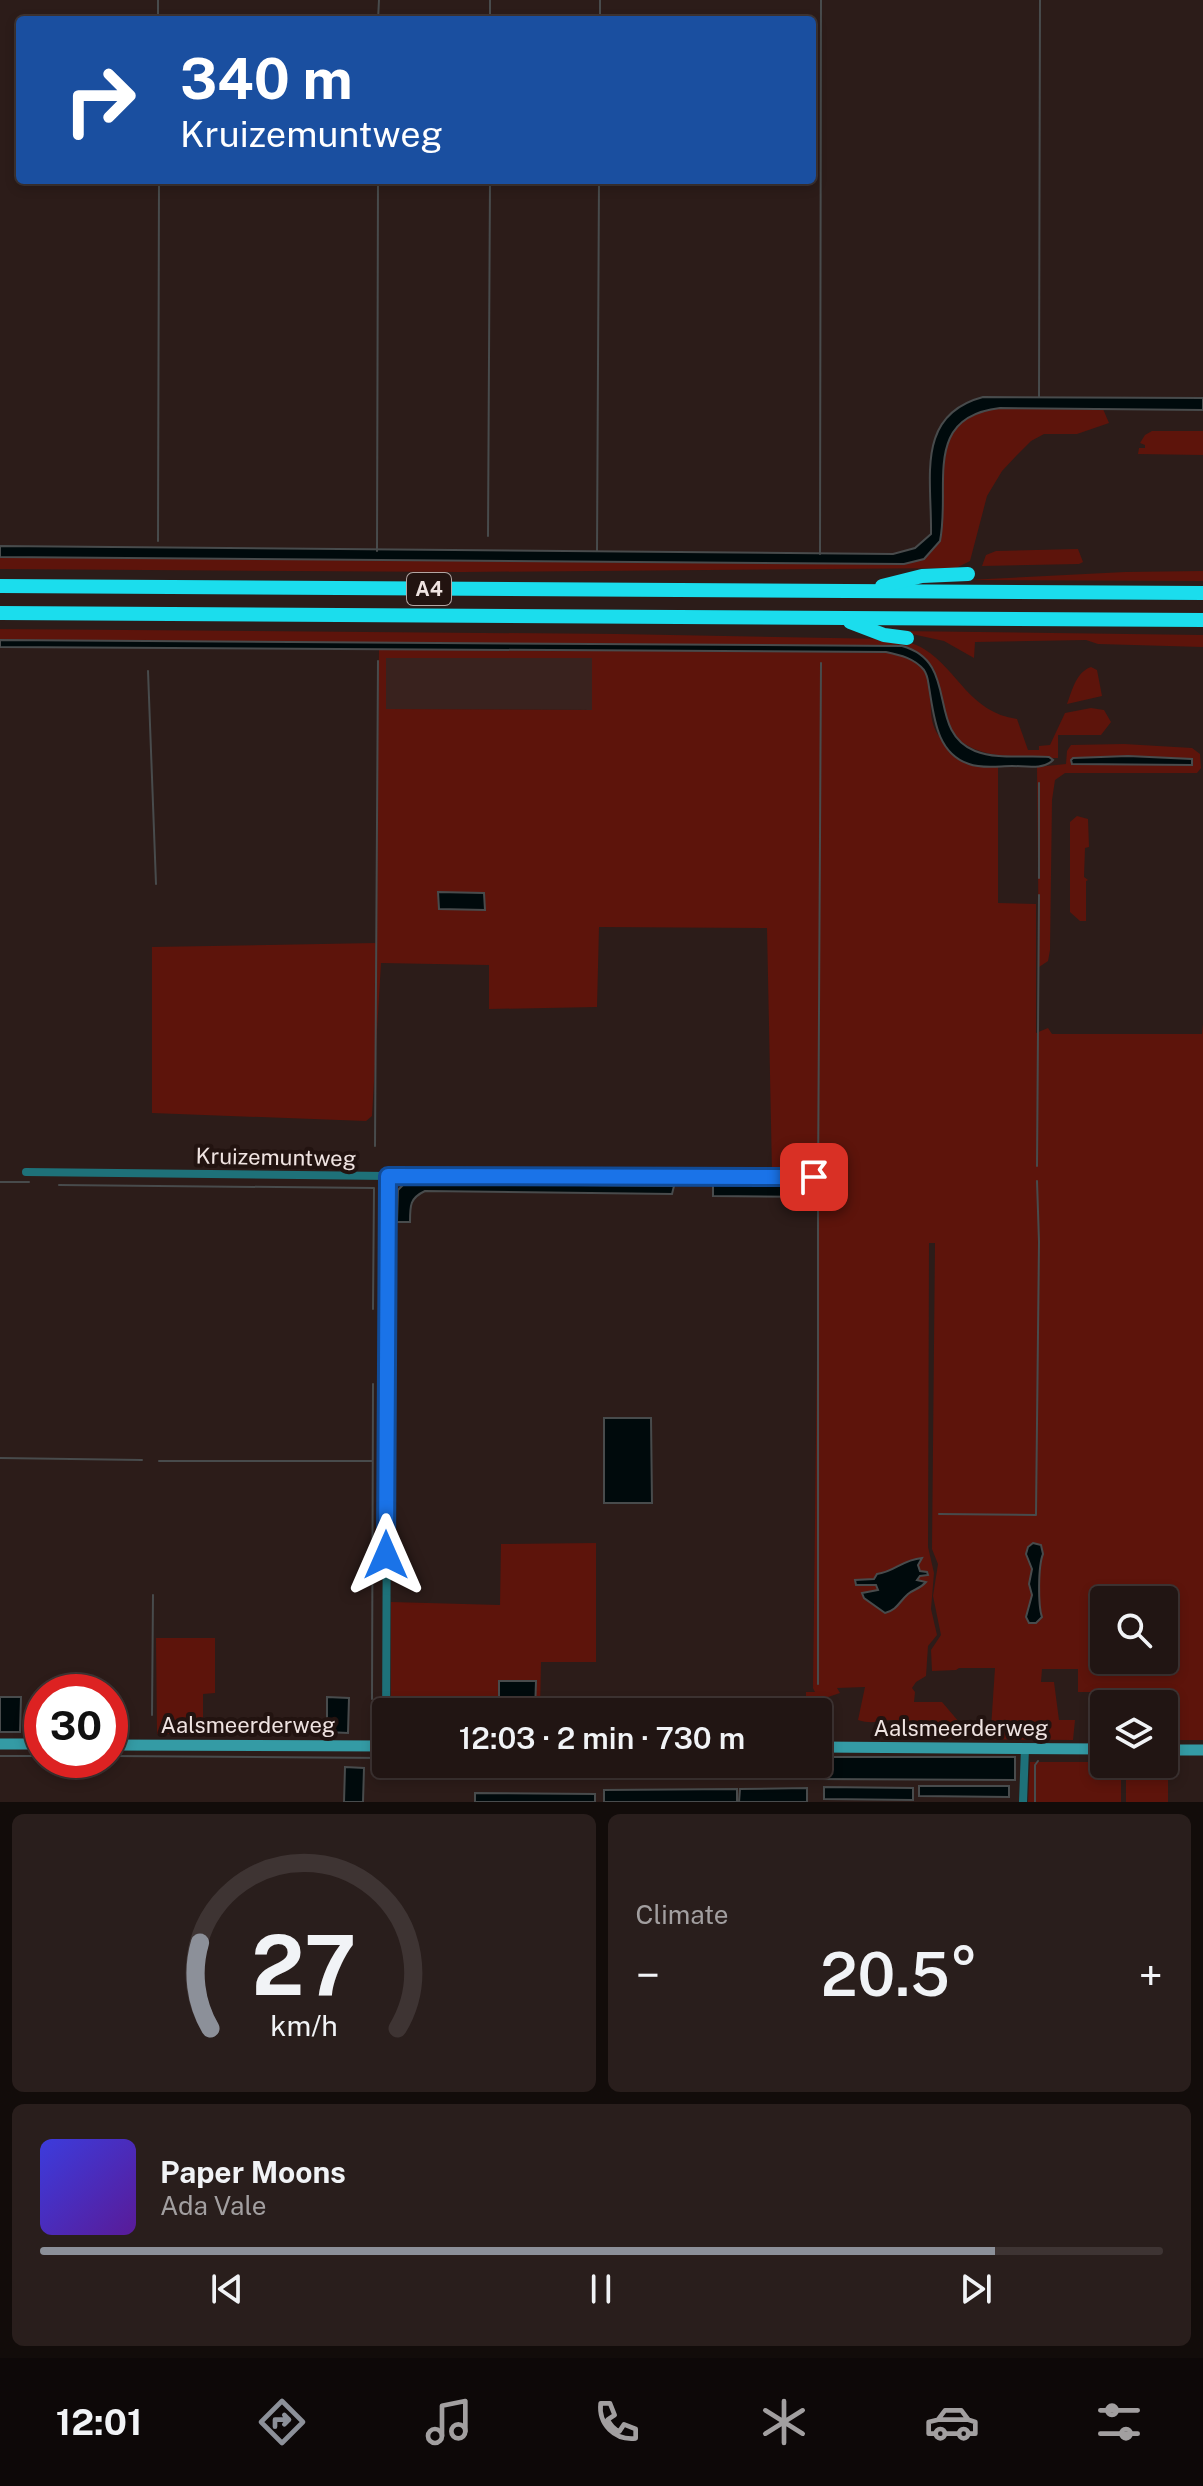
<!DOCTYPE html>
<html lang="en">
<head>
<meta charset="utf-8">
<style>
  :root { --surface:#211513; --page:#291e1c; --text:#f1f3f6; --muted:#a29fa0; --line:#3e3433; --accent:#8c9099 }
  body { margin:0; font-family:"Public Sans",sans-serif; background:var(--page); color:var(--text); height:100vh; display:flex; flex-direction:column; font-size:30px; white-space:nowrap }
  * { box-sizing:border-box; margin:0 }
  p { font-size:26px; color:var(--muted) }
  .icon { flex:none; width:44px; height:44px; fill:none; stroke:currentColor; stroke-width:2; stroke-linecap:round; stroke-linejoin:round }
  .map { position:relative; height:1802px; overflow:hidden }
  .sheet { display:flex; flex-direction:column; gap:12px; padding:12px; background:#120c0a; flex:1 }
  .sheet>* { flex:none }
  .top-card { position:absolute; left:16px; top:16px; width:800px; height:168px; border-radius:8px; box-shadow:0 4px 12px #0003,0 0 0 2px var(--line); background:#1a4fa0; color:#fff; overflow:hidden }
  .fabs { position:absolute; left:1090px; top:1586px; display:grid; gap:16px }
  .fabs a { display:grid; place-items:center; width:88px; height:88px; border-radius:8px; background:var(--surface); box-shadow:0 4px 12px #0003,0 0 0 2px var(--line); font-size:40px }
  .speed { position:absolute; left:24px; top:1674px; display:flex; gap:16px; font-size:40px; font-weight:700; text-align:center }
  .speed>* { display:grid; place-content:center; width:104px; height:104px; border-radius:50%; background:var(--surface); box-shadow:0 4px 12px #0003,0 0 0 2px var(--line); line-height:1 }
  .speed .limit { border:12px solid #d22; background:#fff; color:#111 }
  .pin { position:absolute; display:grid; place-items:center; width:68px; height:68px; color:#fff; margin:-34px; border-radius:16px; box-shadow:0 4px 12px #0006 }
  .me { position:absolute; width:88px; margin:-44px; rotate:0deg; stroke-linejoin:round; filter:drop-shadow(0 0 6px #0008) }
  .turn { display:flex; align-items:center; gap:28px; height:168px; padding:0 32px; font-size:36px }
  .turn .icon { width:104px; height:104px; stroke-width:2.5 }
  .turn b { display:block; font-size:56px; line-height:68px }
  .big { font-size:60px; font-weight:600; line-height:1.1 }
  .sheet .widget { flex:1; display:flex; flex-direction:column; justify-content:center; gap:12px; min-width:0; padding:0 28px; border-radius:12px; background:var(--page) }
  .sheet .dial { align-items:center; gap:0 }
  .dial svg { height:208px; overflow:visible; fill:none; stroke:var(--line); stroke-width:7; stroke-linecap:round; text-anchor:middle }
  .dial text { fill:var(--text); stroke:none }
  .song { display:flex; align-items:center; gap:24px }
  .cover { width:96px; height:96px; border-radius:12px; background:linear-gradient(135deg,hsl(240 70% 55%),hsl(270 70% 35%)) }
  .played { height:8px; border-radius:4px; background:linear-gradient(90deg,var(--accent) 85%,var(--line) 85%) }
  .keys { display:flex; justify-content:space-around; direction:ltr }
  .heat { display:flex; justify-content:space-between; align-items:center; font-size:44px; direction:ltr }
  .sheet .tiles { flex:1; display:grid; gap:12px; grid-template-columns:1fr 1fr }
  .widget:last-child { grid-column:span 2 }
  .trip { position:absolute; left:372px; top:1698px; width:460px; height:80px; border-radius:8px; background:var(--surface); box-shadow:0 4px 12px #0003,0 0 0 2px var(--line); font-weight:600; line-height:80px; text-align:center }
  .menu { display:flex; height:128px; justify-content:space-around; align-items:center; background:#0d0808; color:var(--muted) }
  .menu .icon { width:56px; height:56px }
  .menu .active { color:var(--accent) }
  .menu b { font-size:36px; color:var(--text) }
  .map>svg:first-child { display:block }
  .built { fill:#39221e }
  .green { fill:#5d140b; fill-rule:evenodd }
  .water { fill:#000a0c; stroke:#484b4c; stroke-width:2 }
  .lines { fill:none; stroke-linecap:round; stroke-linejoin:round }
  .stream { stroke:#484b4c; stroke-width:2 }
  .street { stroke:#1e7179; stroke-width:8 }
  .secondary { stroke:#349ba5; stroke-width:11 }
  .highway { stroke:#1bdded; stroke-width:14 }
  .route-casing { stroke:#114b97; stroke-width:20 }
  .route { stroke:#1a73e8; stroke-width:14 }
  .labels { text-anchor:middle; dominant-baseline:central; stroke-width:8; stroke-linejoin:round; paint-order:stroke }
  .shield { fill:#221310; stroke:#b2a5a2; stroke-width:2 }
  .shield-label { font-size:20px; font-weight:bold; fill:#efe3e1 }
  .street-label { font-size:22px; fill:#efe3e1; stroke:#221310 }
</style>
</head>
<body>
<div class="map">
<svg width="1203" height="1802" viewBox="0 0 1203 1802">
  <rect width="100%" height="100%" fill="#2c1c19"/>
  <path class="built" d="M386,657l206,1v52l-206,-1z"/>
  <g class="green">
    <path d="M1000,408l103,1 6,14 -32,11h-33l-13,7 -14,14 -15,16 -15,25 -17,65 -14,7 -493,4 -463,-3v-12l904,7 20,-5 16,-18c11,-54 -19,-124 60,-133z"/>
    <path d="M1152,431h51v24l-65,-1 1,-6h6v-3l-5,-2 5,-8z"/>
    <path d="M1078,549l5,13 -4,2 -97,2 4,-11 10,-4z"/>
    <path d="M1203,571v10l-236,-1 158,-8z"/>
    <path d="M0,629l618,5 270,5c12,2 26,3 36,10 35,22 45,63 93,70l11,31h11v-4l11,-1 15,-32 26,-5 13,2 7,12 -10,13h-43v23c-33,-1 -89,3 -107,-28 -10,-17 -12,-42 -17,-61 -9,-13 -18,-19 -32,-23l-902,-6z"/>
    <path d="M898,631l305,4v12l-105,-3 -12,-4 -111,2 -1,16 -30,-17z"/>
    <path d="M379,649l507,3c73,14 26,60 58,89 4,4 10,7 15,10 16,11 20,15 39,15v137l38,1v129l12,-5 4,6h150l1,-10v716h-39v-36h-29l-1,-12h-56v-23h-36l-1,13h13l5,38h16l-2,20 -98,-1 2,-3 9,-2 5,-6 4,-60h-36l-3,2 -24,1 -1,-21 10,-15 -8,-39 5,-32 -6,-15 3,-306h-6l-1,304 6,26 -3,36 6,26 -9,11 -2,30 -10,6 -4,6 3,4 -1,10h28l23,27 -3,1 6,8 -52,1 -6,-15c-22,-10 -31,3 -52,-4l7,-33 -28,1 3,5 -21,7 -1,14 -4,-2v-12l-8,-1v-7h9l-2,-4 6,-501 -3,-16 -44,1 -5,-244 -168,-1 -2,80 -108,2v-44l-108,-2 -9,153 -6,5 -214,-8v-166l224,-4zM386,658h206v52l-206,-1zM918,1565l2,7 7,3 -7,1 -4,5 5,7 -12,4 -11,14 -20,-16zM1104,1600h60v60h-60z"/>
    <path d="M1091,667l6,3 5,26 -35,8c5,-13 9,-32 24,-37z"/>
    <path d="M1124,744l68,4 8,6 1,14 -4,5h-132l-10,7 -3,20 -2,150 -2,11 -9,6 -2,-200 29,-3 1,-13 4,-6zM1128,756l64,3v5h-120z"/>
    <path d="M1077,816l11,3 1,28 -4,1 -1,29 4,3 -2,1v40h-6l-10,-9v-90z"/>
    <path d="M596,1543v119h-55l-1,50h-5v-31h-35l-1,31h-108v-110l109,3 1,-61z"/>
    <path d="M156,1638h59v55l-12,1v40h-46z"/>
    <path d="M1030,1762h138v40h-42v-23l-5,1v22h-93z"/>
  </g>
  <g class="water">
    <path d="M983,397l220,1v12l-203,-2c-79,9 -49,79 -60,133l-16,18 -20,5 -904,-7v-11l893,8 22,-6 16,-14c1,-56 -16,-119 52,-137z"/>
    <path d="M0,640l902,6c59,16 23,85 73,105 22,9 51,4 74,6l4,3c-9,10 -28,6 -41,6 -13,0 -30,3 -43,-2 -33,-11 -35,-48 -40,-77 -1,-6 -1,-11 -5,-17 -10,-12 -24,-15 -38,-18l-886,-5z"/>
    <path d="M1128,756l64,3v6l-120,-1 -1,-4 2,-2z"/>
    <path d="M438,892l46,1 1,17 -46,-1z"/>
    <path d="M405,1183l269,3 -2,8 -247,-3c-15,7 -15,14 -15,31h-13l1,-32z"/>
    <path d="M713,1183l106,4v10l-106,-1z"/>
    <path d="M604,1418h47l1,85h-48z"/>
    <path d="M1033,1543l8,2 2,9c-5,12 -5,52 -1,63l-6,6h-7l-3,-6 6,-22 -3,-11 3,-15 -6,-15 2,-7z"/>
    <path d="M922,1558l-4,7 2,6 7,1 1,3 -8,1 -3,4 9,2c-6,7 -12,7 -18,12 -9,8 -11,16 -23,19l-21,-15 -2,-5 16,-3 -2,-5h-20l-1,-5 19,-1 3,-5c18,-2 24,-14 45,-16z"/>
    <path d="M499,1681h37l-1,31h-36z"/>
    <path d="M0,1697h21l-1,35h-20z"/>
    <path d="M327,1697l22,1 -1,35 -21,-1z"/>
    <path d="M818,1757h197v23l-618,-3 1,-13h420z"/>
    <path d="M345,1767l19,1 -1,34h-19z"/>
    <path d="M919,1786h90v11l-90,-1z"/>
    <path d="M824,1787l89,1v12l-89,-1z"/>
    <path d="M807,1788v14h-68l1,-13z"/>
    <path d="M737,1789v13h-133v-12z"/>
    <path d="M475,1793l120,1v8h-120z"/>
  </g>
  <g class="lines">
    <g class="stream">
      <path d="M158,20v-20"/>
      <path d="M378,20l1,-20"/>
      <path d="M490,20v-20"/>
      <path d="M600,20v-20"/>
      <path d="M1039,397l1,-397"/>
      <path d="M488,536l2,-356"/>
      <path d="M158,541l1,-361"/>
      <path d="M377,551l1,-371"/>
      <path d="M597,551l2,-371"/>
      <path d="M820,554l1,-554"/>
      <path d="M148,671l8,213"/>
      <path d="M1039,878v-95"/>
      <path d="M375,1146l3,-485"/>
      <path d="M1037,1166l2,-271"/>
      <path d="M0,1182h29"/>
      <path d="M59,1185l315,3 -1,121"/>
      <path d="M818,1187l3,-524"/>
      <path d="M818,1196v488"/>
      <path d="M0,1458l142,2"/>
      <path d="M159,1461h213"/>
      <path d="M939,1514l97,1 3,-273 -2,-61"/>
      <path d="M372,1699l1,-315"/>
      <path d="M152,1715l1,-120"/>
      <path d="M0,1756h42"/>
      <path d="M110,1756l276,2"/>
      <path d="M1035,1802v-37l3,-4"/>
    </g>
    <g class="street">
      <path d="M26,1172l362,4 426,1"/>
      <path d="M386,1746l2,-570"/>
      <path d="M1023,1802l2,-54"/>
    </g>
    <g class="secondary">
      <path d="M0,1744h42"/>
      <path d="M110,1745l276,1"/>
      <path d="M818,1747l286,2"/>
      <path d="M1164,1750h39"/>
    </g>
    <g class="highway">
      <path d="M0,586l1203,7"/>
      <path d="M882,586l40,-10 46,-2"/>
      <path d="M0,613l1203,7"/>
      <path d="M850,622l34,13 23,3"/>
    </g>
  </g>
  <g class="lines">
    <defs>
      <path id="route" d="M386,1555l2,-379 426,1"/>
    </defs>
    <use href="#route" class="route-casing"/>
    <use href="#route" class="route"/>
  </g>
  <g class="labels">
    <rect class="shield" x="407" y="573" width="44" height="32" rx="6"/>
    <g class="shield-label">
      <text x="429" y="589">A4</text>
    </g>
    <g class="street-label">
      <text transform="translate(276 1157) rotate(1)">Kruizemuntweg</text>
      <text x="248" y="1725">Aalsmeerderweg</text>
      <text x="961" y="1728">Aalsmeerderweg</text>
    </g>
  </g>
</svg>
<div class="fabs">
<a><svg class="icon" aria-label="search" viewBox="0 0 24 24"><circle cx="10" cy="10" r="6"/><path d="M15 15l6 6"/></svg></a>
<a><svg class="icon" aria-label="layers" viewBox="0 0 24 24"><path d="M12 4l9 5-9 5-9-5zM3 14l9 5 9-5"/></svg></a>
</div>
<div class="speed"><div class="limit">30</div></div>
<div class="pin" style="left:814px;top:1177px;background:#d93025"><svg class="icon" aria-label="arrive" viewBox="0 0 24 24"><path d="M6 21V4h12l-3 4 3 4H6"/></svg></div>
<svg class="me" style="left:386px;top:1555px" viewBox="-20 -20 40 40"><path d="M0-17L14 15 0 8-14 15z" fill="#1a73e8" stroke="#fff" stroke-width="4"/></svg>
<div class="trip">12:03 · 2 min · 730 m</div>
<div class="top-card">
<div class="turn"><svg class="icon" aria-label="right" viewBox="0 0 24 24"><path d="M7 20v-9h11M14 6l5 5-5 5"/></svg><div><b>340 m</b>Kruizemuntweg</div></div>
</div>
</div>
<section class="sheet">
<div class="tiles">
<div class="widget dial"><svg viewBox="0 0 100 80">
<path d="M14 69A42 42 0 1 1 86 69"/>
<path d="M14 69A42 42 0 0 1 10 36" stroke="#8c9099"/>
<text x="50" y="56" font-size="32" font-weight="700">27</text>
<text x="50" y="72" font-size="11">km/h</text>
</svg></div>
<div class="widget"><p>Climate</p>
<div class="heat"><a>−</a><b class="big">20.5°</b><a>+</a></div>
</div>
<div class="widget">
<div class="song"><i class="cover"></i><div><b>Paper Moons</b><p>Ada Vale</p></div></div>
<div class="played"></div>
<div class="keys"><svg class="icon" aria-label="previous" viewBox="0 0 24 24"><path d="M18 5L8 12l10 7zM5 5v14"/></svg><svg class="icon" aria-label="pause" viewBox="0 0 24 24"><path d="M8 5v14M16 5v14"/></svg><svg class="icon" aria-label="next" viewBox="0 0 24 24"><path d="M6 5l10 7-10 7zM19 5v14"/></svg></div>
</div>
</div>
</section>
<nav class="menu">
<b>12:01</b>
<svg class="icon active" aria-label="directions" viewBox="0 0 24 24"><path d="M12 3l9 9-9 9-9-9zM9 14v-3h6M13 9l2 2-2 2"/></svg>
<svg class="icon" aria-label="music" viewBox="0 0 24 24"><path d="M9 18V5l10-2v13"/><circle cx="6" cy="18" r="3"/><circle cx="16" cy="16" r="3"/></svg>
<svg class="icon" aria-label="phone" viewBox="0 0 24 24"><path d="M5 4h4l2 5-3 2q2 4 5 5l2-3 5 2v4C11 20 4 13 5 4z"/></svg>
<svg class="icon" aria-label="climate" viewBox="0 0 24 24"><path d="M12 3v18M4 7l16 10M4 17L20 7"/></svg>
<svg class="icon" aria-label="car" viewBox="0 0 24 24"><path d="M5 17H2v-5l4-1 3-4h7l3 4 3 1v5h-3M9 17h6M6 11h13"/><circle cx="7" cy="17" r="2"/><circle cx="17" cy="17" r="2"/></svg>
<svg class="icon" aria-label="filters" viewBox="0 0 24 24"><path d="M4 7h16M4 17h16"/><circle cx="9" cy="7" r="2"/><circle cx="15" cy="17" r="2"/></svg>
</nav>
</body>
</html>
